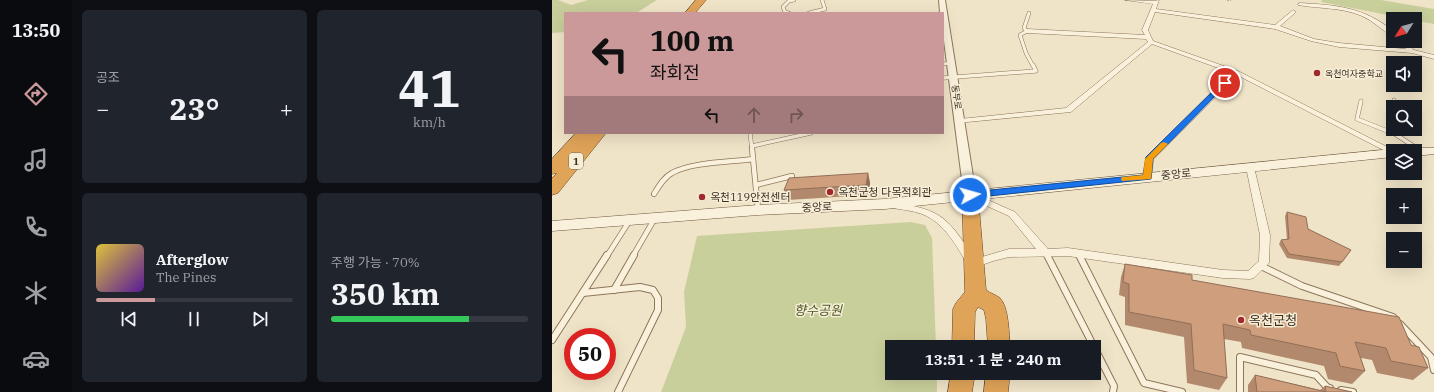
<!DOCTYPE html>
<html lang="ko">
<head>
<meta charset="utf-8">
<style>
  :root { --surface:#171b24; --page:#20242c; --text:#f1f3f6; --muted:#9ea1a6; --line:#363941; --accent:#cc999b }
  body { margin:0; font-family:"IBM Plex Serif","Noto Sans KR",serif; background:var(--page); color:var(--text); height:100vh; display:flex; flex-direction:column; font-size:15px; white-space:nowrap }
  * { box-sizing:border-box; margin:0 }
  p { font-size:13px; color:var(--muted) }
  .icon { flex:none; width:22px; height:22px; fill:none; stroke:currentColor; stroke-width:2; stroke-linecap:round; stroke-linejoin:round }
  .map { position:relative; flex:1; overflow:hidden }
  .drawer { display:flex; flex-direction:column; gap:10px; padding:10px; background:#0d0f14; width:480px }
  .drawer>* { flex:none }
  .top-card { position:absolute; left:12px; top:12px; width:380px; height:122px; border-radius:0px; box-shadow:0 4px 16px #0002; background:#cc999b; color:#111; overflow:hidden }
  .needle { width:26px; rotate:233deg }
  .controls { position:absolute; left:834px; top:12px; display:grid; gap:8px }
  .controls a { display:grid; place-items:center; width:36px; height:36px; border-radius:0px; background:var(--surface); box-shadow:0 4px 16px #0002; font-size:20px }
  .speed { position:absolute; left:12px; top:328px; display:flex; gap:8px; font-size:20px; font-weight:700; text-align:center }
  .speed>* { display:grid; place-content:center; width:52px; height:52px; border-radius:50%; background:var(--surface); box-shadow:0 4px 16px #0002; line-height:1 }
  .speed .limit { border:6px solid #d22; background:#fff; color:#111 }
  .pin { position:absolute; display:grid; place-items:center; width:34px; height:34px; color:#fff; margin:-17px; border:2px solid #fff; border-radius:50%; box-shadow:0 1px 4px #0007 }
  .me { position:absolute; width:44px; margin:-22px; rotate:84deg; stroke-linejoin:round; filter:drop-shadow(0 0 3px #0008) }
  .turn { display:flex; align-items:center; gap:14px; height:84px; padding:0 20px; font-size:18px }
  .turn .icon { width:52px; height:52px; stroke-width:2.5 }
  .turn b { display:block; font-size:28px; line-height:34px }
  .lanes { display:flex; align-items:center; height:38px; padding:0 20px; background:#0003; justify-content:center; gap:20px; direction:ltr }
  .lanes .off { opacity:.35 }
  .big { font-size:30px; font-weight:700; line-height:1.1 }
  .drawer .widget { flex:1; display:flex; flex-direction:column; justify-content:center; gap:6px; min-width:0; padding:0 14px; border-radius:6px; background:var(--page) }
  .drawer .dial { align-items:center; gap:0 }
  .dial b { font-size:52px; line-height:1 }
  .song { display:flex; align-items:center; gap:12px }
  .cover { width:48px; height:48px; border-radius:6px; background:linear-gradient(135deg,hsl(50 70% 55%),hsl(270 70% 35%)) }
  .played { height:4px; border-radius:2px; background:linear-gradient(90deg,var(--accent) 30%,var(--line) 30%) }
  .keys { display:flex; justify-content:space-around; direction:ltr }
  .heat { display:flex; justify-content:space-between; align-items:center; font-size:22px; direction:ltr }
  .charge { height:6px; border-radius:3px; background:linear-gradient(90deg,#34c759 70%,var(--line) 0) }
  .drawer .tiles { flex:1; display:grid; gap:10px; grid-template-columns:repeat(2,1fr) }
  .trip { position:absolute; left:333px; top:340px; width:216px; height:40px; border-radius:0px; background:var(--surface); box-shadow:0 4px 16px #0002; font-weight:700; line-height:40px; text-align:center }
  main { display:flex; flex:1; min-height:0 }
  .menu { display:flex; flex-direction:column; width:72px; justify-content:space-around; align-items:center; background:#090b0e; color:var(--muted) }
  .menu .icon { width:28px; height:28px }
  .menu .on { color:var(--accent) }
  .menu b { font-size:18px; color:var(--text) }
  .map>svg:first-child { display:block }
  .green { fill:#c9cf9b }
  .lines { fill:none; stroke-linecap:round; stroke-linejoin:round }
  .service-far3-casing { stroke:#8d765c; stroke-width:4 }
  .service-far2-casing { stroke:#8d765c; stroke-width:4.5 }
  .service-far1-casing { stroke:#8d765c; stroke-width:6 }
  .service-casing { stroke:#8d765c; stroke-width:8 }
  .minor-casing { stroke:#8d765c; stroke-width:1 }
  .tertiary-casing { stroke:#8d765c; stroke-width:2 }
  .secondary-casing { stroke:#6f573f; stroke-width:1 }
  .motorway-casing { stroke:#5b4430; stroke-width:1 }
  .path { stroke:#8d765c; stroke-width:1; stroke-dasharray:2 1; stroke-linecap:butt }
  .service-far3 { stroke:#faf1dc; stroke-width:3 }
  .service-far2 { stroke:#faf1dc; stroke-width:3.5 }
  .service-far1 { stroke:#faf1dc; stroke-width:4.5 }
  .service { stroke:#faf1dc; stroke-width:6 }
  .minor { fill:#faf1dc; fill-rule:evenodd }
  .tertiary { fill:#faf1dc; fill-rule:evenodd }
  .secondary { fill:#faf1dc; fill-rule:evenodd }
  .motorway { fill:#e0a458; fill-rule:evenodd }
  .wall { fill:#b2896c }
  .shaded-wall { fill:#916f58 }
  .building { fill:#cf9f7d; stroke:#916f58 }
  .route { fill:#1a73e8; stroke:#114b97 }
  .slow { fill:#f59e0b }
  .poi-dot { fill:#9e2a2b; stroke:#f7eed8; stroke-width:1.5 }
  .labels { text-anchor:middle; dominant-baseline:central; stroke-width:3; stroke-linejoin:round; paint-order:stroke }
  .far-poi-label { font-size:9px; fill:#3d2e20; stroke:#f7eed8; text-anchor:start }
  .far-street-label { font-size:9px; fill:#3d2e20; stroke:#f7eed8 }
  .shield { fill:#f7eed8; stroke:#756857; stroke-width:1 }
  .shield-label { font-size:10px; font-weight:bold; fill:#3d2e20 }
  .street-label { font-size:11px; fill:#3d2e20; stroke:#f7eed8 }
  .poi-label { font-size:11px; fill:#3d2e20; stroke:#f7eed8; text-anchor:start }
  .near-park-label { font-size:13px; font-style:italic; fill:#4d5a26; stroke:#f7eed8 }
  .near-poi-label { font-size:13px; fill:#3d2e20; stroke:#f7eed8; text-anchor:start }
</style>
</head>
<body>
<main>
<nav class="menu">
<b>13:50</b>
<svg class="icon on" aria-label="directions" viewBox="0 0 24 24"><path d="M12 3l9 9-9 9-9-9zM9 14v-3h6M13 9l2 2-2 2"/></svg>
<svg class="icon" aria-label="music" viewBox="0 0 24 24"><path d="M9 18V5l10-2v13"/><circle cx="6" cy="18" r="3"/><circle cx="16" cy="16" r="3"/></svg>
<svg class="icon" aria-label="phone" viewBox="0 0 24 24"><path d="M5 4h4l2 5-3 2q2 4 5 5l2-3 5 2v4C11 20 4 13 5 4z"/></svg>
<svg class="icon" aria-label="climate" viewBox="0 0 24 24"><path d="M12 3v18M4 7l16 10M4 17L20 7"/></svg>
<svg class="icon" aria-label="car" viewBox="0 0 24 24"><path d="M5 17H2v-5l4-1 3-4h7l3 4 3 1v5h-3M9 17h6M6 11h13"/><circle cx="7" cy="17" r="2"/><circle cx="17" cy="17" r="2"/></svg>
</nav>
<section class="drawer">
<div class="tiles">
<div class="widget"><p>공조</p>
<div class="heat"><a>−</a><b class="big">23°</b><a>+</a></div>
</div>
<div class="widget dial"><b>41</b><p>km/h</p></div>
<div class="widget">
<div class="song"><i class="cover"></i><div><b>Afterglow</b><p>The Pines</p></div></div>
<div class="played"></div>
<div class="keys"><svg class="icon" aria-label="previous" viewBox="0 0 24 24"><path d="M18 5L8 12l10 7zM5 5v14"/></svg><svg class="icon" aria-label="pause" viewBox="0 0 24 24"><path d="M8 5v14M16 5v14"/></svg><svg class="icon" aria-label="next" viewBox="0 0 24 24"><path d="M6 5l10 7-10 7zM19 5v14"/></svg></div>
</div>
<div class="widget"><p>주행 가능 · 70%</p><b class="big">350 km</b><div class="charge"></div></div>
</div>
</section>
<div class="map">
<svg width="882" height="392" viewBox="0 0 882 392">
  <rect width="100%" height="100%" fill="#f0e4c8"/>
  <g class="green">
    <path d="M0,0h6l13,5 17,-5h69l-21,13h-71v19l-13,1z"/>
    <path d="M770,0h59l53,9v15l-113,-22z"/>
    <path d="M359,222l14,3 7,13 4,109h-44v26h45v19h-276l25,-65 -2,-35 13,-56z"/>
  </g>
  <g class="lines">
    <defs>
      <g id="service-far3">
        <path d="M237,13l-4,-1 -2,-5 6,-6 5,-1"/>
        <path d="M257,13l16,-4 -3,-9"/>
        <path d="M477,13l-5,15 3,3 -7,4 6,18 7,13"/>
        <path d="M391,64l9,-1"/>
      </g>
      <g id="service-far2">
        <path d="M391,78l93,-7 -3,-6"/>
        <path d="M842,100v7"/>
        <path d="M809,101l-4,18 38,15"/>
        <path d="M843,129v5l23,15"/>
        <path d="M198,133l2,16"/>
        <path d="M200,146l59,-13"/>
      </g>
      <g id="service-far1">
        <path d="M200,148l6,62"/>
        <path d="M864,148l4,3"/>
        <path d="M204,185l36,-9"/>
        <path d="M102,194c5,-8 10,-17 18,-21 19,-11 59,-11 81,-14"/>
        <path d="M494,253l2,3"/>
        <path d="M526,254l1,2"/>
        <path d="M55,256l23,-36"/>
        <path d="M81,256l22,-38"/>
      </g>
      <g id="service">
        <path d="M495,255l67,131 -1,6"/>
        <path d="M527,255l65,128 38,9"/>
        <path d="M709,266l41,20 91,31 2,2"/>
        <path d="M62,290l20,-35"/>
        <path d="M31,293l57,-6 13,3 5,8v12l-40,82"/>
        <path d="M848,324l31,33 3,13"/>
        <path d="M0,340l55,-85"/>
        <path d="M789,390l12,2"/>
        <path d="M688,392v-35l76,18 11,12 3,1"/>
      </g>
      <g id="minor">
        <path d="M573,0l29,1 5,-1 -3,9 119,16 18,-15 2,1v2l-15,13 34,13 25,4 67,6 -8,-8h6l10,9 20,5v4l-22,-6 -73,-6 -28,-6 -36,-12 -120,-17 -7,18 5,11 85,30 157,80h-2v4l-156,-80 -84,85 -1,17 -1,2h-6l-1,-2 2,-20 86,-84 -80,-29 -81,68 -114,11 -1,-2 4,-2 106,-11 82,-66 -2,-3 -119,-6 -3,-2 3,-2 118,6 -3,-5 11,-26z"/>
        <path d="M748,3c36,2 64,4 93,28v5c-11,-5 -19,-15 -31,-20 -21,-9 -42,-7 -64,-11v-1z"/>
        <path d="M698,164l4,3 16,68 -1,28 -15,15 -4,1 -27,-1 -155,-22 -59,1 -16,4 -20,7 -4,-1c-12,-20 -24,-44 -47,-53 -10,-4 -22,-4 -33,-7l-2,-2 5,-3c51,8 55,15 83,57l34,-10h27l-27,-33 -42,-19 -1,-2 4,-3 45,20 33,37 20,-1 155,22 25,1 11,-10 1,-26 -14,-68z"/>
      </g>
      <path id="tertiary" d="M387,0h6l31,195 -2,3h-8l-2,-3 -21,-162v-20h-3z"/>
      <g id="secondary">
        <path d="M863,148h19v6l-19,2v-5h-5z"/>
        <path d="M841,149l4,2h-4v6l-508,52 -127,6 -206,16v-10l206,-16 127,-6z"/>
      </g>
      <g id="motorway">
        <path d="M144,0h10l-11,13h-10z"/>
        <path d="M24,133h30l-48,60 -6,2v-17l5,-5 -5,1v-15z"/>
        <path d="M418,189l6,2 2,4 8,95c4,3 10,5 14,8 9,9 9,37 10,49h-22l-2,-28 -2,-9 -6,-3 -3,5 -1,35h-22l1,-38 3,-6 9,-11 -3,-97 2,-4z"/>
        <path d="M399,373h24l-3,19h-24z"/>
        <path d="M434,373h24l-2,19h-24z"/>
      </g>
    </defs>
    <use href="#service-far3" class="service-far3-casing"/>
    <use href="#service-far2" class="service-far2-casing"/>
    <use href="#service-far1" class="service-far1-casing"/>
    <use href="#service" class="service-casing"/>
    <use href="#minor" class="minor-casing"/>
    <use href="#tertiary" class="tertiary-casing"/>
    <use href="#secondary" class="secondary-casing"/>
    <use href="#motorway" class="motorway-casing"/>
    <path class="path" d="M675,0h4"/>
    <use href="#service-far3" class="service-far3"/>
    <use href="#service-far2" class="service-far2"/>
    <use href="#service-far1" class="service-far1"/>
    <use href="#service" class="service"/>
    <use href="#minor" class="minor"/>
    <use href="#tertiary" class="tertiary"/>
    <use href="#secondary" class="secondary"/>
    <use href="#motorway" class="motorway"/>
  </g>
  <g class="wall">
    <path d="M316,173l2,10 -2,12 -80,5 -4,-10z"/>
    <path d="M735,212l21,17 43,21 -12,16 -52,-8 -8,-14 2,-4 6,-1 -2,-23z"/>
    <path d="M573,264l67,16 219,65 17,23 -15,12 -36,-7 -5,-13 -11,-2 4,13 -13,13 -24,-5 -4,-13 -82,-18 -1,-6 -17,-3 3,39 -8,12 -32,-7 -3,-46 -59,-12v-28l-6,-2 2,-18z"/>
    <path d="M703,375l65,15 5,-4 27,6h-104v-7z"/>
  </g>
  <path class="shaded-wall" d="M316,173l2,10 -2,12 -2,-10z"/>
  <g class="building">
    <path d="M316,173l-2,12 -82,5 5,-12z"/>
    <path d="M735,212l19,5 2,12 43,21 -9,12 -53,-8 -8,-14 8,-1z"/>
    <path d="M573,264l67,11v5l207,37 12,28 8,2 9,21 -37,-7 -5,-13 -31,-6 10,29 -25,-5 -4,-13 -85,-18 -1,-5 -27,-6 4,54 -33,-8 -3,-46 -62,-12v-28l-6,-2z"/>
    <path d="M703,375l71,17 -1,-6 27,6h-95z"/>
  </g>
  <path class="route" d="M670,82l6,1 -75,76 -2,20 -181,19 -5,-3 5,-3 173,-17 3,-18z"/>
  <path class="slow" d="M612,142l4,2 -15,15 -2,20 -29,2 -1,-2 1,-2 21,-2 2,-16 16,-16z"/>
  <g class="poi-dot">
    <circle cx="765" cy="73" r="4"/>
    <circle cx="278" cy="192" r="4"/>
    <circle cx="150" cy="197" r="4"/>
    <circle cx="689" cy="320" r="4"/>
  </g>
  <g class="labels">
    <g class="far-poi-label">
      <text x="773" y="73">옥천여자중학교</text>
    </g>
    <g class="far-street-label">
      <text transform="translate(405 97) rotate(82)">동부로</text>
    </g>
    <rect class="shield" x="17" y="153" width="14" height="16" rx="3"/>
    <g class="shield-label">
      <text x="24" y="161">1</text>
    </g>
    <g class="street-label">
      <text transform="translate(624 174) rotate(-6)">중앙로</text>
      <text transform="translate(265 207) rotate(-3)">중앙로</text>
    </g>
    <g class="poi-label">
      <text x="286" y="192">옥천군청 다목적회관</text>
      <text x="158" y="197">옥천119안전센터</text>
    </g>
    <g class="near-park-label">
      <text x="266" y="310">향수공원</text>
    </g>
    <g class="near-poi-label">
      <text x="697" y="320">옥천군청</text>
    </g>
  </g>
</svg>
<div class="controls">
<a><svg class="needle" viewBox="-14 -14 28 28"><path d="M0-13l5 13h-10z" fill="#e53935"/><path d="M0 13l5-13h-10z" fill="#9ea1a6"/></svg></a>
<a><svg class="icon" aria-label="sound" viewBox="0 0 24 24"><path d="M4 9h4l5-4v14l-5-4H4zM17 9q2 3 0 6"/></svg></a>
<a><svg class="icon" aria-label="search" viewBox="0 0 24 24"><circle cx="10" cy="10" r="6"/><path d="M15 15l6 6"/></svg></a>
<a><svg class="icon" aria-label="layers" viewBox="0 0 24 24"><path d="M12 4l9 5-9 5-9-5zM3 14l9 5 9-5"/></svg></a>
<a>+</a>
<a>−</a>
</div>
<div class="speed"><div class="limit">50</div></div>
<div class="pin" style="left:673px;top:83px;background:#d93025"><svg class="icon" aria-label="arrive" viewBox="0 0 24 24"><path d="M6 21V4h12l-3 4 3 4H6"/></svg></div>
<svg class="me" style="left:418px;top:195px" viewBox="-20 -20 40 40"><circle r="17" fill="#1a73e8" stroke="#fff" stroke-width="3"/><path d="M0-11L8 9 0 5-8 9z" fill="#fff"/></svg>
<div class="trip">13:51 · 1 분 · 240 m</div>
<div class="top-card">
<div class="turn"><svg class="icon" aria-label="left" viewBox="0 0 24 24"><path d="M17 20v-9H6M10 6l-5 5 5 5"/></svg><div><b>100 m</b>좌회전</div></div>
<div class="lanes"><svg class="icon" aria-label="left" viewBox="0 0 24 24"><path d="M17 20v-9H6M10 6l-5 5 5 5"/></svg><svg class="icon off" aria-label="ahead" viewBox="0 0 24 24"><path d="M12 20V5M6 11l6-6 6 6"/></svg><svg class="icon off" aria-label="right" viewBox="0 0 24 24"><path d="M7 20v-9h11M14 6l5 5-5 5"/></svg></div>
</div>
</div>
</main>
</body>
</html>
